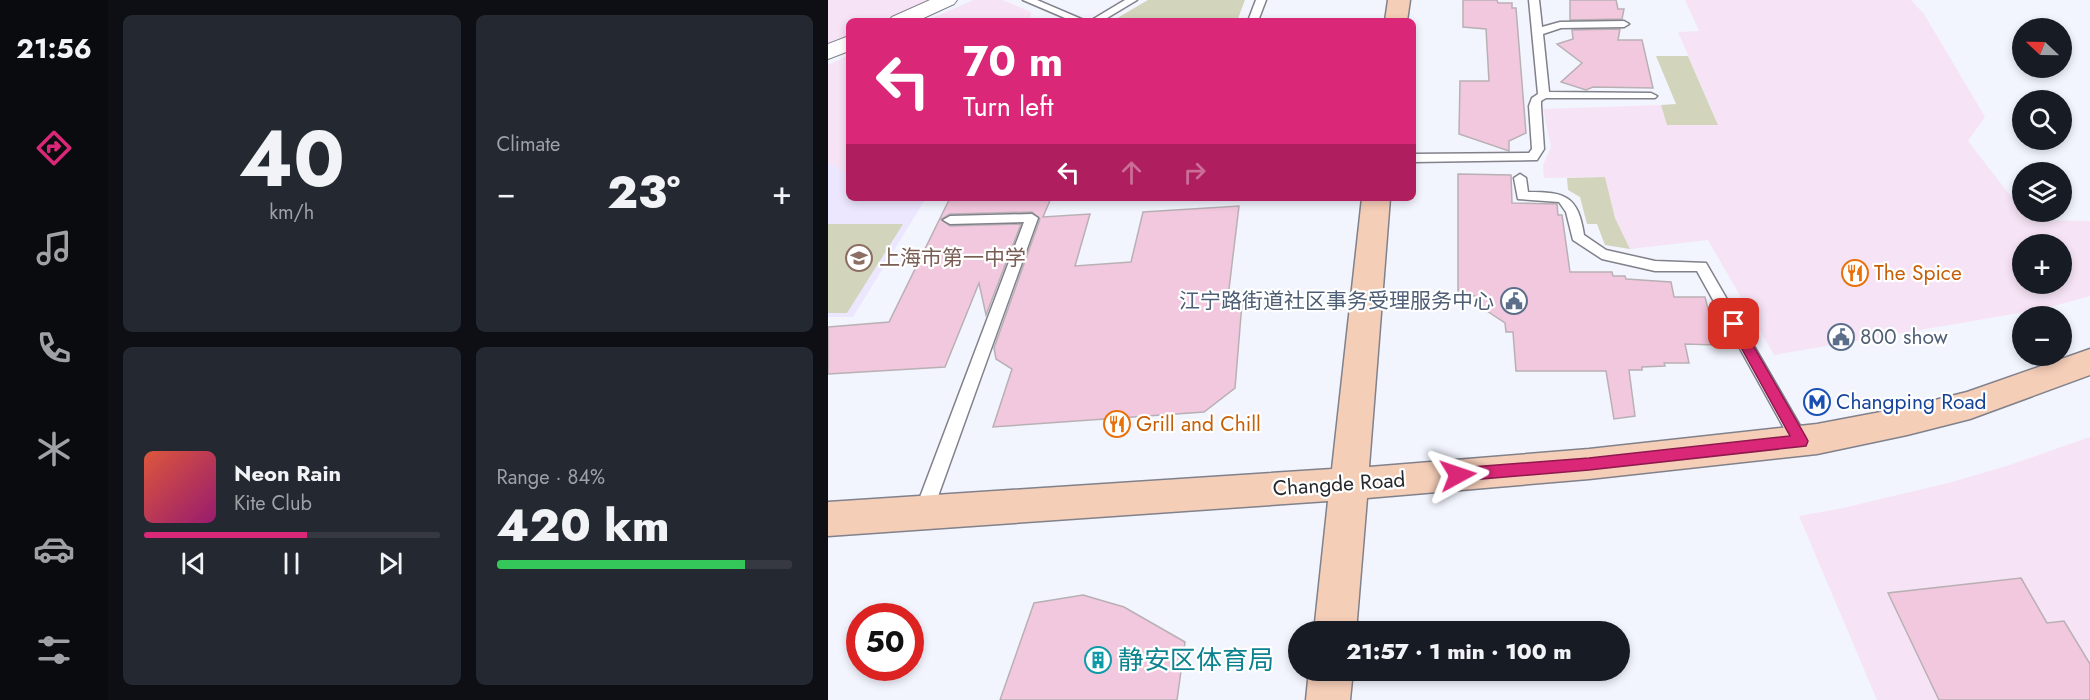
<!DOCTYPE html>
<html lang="en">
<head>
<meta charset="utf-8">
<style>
  :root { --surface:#171b24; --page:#242831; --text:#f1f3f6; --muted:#9ea1a6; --line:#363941; --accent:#db2777 }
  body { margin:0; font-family:Jost,"Noto Sans SC",sans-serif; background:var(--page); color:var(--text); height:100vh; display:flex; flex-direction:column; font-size:22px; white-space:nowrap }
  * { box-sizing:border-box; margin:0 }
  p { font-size:20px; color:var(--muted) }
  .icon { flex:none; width:33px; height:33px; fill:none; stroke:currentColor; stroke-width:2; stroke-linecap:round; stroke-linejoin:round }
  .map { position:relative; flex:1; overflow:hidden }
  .panel { display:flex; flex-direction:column; gap:15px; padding:15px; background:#0d0f14; width:720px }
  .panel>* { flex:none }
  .guide { position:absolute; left:18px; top:18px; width:570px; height:183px; border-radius:9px; box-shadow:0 3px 9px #0003; background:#db2777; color:#fff; overflow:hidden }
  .needle { width:39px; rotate:292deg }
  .fabs { position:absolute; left:1184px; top:18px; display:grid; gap:12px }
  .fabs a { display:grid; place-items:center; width:60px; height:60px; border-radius:50%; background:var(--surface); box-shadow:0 3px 9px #0003; font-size:30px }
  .speed { position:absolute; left:18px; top:603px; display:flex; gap:12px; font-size:30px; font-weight:700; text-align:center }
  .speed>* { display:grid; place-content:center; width:78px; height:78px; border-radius:50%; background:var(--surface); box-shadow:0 3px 9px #0003; line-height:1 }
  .speed .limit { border:9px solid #d22; background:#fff; color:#111 }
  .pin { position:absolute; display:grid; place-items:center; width:51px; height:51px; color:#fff; margin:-26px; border-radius:12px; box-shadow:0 3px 9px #0006 }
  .me { position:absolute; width:66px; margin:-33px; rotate:85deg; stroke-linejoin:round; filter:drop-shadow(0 0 4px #0008) }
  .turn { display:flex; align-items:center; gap:21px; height:126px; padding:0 18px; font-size:27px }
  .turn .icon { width:78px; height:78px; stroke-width:2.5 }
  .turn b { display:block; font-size:42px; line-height:51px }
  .lanes { display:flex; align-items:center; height:57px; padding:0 18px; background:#0003; justify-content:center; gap:30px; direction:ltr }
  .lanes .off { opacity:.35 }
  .big { font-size:45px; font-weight:800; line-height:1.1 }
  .panel .card { flex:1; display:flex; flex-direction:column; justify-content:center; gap:9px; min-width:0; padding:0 21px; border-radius:9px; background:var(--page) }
  .panel .dial { align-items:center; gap:0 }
  .dial b { font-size:78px; line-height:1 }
  .song { display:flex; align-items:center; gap:18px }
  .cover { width:72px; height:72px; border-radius:9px; background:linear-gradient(135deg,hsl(10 70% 55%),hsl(320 70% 35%)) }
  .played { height:6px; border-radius:3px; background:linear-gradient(90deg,var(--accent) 55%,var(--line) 55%) }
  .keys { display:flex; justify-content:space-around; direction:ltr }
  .heat { display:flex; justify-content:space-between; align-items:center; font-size:33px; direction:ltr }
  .charge { height:9px; border-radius:4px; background:linear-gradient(90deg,#34c759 84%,var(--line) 0) }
  .panel .tiles { flex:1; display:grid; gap:15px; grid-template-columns:repeat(2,1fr) }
  .trip { position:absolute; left:460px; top:621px; width:342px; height:60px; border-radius:30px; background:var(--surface); box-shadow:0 3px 9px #0003; font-weight:800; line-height:60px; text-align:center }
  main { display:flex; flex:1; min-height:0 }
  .menu { display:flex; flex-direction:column; width:108px; justify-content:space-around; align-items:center; background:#090b0e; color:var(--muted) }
  .menu .icon { width:42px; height:42px }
  .menu .current { color:var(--accent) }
  .menu b { font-size:27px; color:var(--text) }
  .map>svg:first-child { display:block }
  .commercial { fill:#f6e4f6; fill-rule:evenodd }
  .education { fill:#ece7fe }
  .green { fill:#d2d4bb }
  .building { fill:#f2c8de; stroke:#b9b0b4; stroke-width:1.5 }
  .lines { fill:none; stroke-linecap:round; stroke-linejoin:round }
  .lane-casing { stroke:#80818a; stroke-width:3 }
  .street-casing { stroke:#80818a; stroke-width:2 }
  .secondary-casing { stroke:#80818a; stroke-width:3 }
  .lane { fill:#fff; fill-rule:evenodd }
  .street { fill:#fff; fill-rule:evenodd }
  .secondary { fill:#f5ceb8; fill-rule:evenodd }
  .route { fill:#db2777; stroke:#8e194d; stroke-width:1.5 }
  .labels { text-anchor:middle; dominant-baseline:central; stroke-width:4.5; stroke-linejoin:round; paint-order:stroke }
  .education-label { font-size:21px; fill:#785e54; stroke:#fff; text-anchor:start }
  .food-label { font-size:21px; fill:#c56008; stroke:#fff; text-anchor:start }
  .service-label { font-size:21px; fill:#4e5e75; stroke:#fff; text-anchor:end }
  .transit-label { font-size:21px; fill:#164399; stroke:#fff; text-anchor:start }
  .street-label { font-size:21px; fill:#28292d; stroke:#fff }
  .near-culture-label { font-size:26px; fill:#0d838f; stroke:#fff; text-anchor:start }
</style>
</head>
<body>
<main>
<nav class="menu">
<b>21:56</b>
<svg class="icon current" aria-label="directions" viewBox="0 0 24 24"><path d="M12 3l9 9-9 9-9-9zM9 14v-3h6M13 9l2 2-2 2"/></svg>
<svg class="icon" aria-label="music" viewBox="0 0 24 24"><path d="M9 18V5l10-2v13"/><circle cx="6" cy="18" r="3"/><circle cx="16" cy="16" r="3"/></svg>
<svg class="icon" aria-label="phone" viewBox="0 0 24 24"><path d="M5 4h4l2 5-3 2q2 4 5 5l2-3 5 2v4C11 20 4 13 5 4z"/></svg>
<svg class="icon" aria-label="climate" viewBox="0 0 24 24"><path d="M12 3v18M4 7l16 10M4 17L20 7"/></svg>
<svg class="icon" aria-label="car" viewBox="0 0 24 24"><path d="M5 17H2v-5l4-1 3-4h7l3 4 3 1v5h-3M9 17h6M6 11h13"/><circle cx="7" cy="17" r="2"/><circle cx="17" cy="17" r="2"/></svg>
<svg class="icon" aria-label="filters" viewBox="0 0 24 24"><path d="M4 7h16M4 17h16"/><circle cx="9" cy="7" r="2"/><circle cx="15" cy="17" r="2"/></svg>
</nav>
<section class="panel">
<div class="tiles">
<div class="card dial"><b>40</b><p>km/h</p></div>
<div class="card"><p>Climate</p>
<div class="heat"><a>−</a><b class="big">23°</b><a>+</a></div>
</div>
<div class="card">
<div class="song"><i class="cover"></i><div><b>Neon Rain</b><p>Kite Club</p></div></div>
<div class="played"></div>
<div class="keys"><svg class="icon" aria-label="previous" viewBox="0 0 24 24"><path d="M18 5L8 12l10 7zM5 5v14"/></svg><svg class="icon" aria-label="pause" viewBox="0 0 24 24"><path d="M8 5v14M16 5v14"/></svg><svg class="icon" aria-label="next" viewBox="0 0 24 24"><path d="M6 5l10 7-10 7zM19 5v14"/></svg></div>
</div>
<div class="card"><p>Range · 84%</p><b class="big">420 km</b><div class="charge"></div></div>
</div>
</section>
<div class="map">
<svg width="1262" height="700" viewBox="0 0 1262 700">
  <rect width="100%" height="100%" fill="#f2f4fe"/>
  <g class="commercial">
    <path d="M0,0h101l-48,21h-32v14l-21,9z"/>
    <path d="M145,0h30l28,12 -1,9h-104z"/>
    <path d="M857,0h226l13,14 61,103 -17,24 61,79 61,1v75l-47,13 -269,46 -66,-115 -78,9 -15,-31 -10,-41 -61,1 -1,-13 8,-18 -8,-38 118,-4 6,20 51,-1 -40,-92 21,-1zM1194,244h39v40h-39z"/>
    <path d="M21,55v120l-21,-13v-97z"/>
    <path d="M1262,437v263h-213l-78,-184 44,-8 109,-26 58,-17z"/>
  </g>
  <path class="education" d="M0,162l21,13v23h77l-73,119h-25z"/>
  <g class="green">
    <path d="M320,0h97l-8,21 -123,-1z"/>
    <path d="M828,56h32l30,69h-51l-6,-20 15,-1z"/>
    <path d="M777,177l10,41 15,31 -25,-4 -8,-21h-10l-7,-27 -12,-7 -1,-12z"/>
    <path d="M0,224h75l-56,89h-19z"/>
  </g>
  <g class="building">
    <path d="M635,0h34l1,3h14v5h4l10,125 -17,8v10l-50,-17 1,-53h29l-3,-52 -23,-2z"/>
    <path d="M742,0h46l2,9h6l-2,10 -52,1z"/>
    <path d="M792,29l-2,11h24l11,48 -60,-1 -7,3 -25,-8 21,-19 -25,-19 16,-5 -1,-9z"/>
    <path d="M630,174l53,1 1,28 45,1 1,11h4l8,57h42l1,4h12l1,3 45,3 3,15h31l12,48 -32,-1 4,19h-25l1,3 -23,1v3h-13l6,46 -21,3 -8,-48h-90l-3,-39h-7l-1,-9 -18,-12 -12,-15h-17z"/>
    <path d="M122,198h101l-8,19 47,-3 -15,52 56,-4 12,-50 96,-6 -10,83 13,14 -7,85 -31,24 -211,15 19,-58 -16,-10 -2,-11 46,-129 -8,-7 -82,2 -9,5 9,7 71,-2 -35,91 -7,-32 -34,84 -117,7v-47l61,-5z"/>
    <path d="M1193,578l26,45 17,-2 26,43v36h-151l-51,-107z"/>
    <path d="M255,595l41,12 61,35 -8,58h-177l34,-97z"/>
  </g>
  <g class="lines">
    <defs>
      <g id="lane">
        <path d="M195,0h14l49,21h-14z"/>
        <path d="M297,0h12l-35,21h-12z"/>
        <path d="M428,0h10l-8,21h-10z"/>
        <path d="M701,0h10l3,27 18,-5 64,-1 5,3 -5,3 -63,1 -18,6 6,58 102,1 6,3 -2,2h-109l-5,3v5l3,43 -7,11 -124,2v-8l116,-1 3,-4 -3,-43 3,-8 6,-4z"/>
        <path d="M692,174l6,4 2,14c38,0 50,4 56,43l22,15 49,11 51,2 100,173 2,5 -2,5 -6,2 -6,-2 -97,-175h-42l-53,-12 -29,-19 -7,-28 -7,-10 -41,-3 -4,-21z"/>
        <path d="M204,214l6,4 -106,295 -3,5 -6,3 -6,-3 -3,-5 110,-291 -74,2 -7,-4 7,-4z"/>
      </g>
      <g id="street">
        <path d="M102,0h27l-3,4 -37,17h-29l4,-4z"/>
        <path d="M21,36v15l-21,8v-15z"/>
      </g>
      <g id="secondary">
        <path d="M560,0h22l-3,21h-22z"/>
        <path d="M534,198h28l-21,269 220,-18 228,-25 90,-17 60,-15 123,-43v26l-120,44 -63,16 -90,19 -228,25 -222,19 -11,134h-42l14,-131 -500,35v-34l504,-33z"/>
        <path d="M481,670h44l-3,30h-44z"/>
      </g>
    </defs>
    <use href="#lane" class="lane-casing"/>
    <use href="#street" class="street-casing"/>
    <use href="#secondary" class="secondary-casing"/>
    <use href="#lane" class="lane"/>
    <use href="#street" class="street"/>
    <use href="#secondary" class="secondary"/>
  </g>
  <path class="route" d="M906,319l5,2 67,116 2,4 -2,5 -217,24 -131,11 -5,-2 -2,-4 2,-5 5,-2 131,-10 201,-22 -62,-112z"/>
  <defs>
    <symbol id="school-ring" viewBox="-11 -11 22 22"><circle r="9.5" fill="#fff" stroke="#8d6e63" stroke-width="1.5"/><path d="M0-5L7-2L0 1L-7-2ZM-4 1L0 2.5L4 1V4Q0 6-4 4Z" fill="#8d6e63"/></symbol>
    <symbol id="restaurant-ring" viewBox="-11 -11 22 22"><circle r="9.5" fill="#fff" stroke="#e8710a" stroke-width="1.5"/><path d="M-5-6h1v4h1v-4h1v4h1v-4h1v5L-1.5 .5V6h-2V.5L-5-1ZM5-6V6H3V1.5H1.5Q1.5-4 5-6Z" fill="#e8710a"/></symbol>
    <symbol id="civic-ring" viewBox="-11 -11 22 22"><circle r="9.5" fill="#fff" stroke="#5c6f8a" stroke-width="1.5"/><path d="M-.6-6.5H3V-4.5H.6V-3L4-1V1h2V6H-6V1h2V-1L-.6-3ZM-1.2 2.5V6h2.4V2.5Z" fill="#5c6f8a"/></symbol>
    <symbol id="metro-ring" viewBox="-11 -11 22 22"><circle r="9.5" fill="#fff" stroke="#1a4fb4" stroke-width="1.5"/><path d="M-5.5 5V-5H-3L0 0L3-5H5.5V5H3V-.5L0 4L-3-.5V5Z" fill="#1a4fb4"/></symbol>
    <symbol id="building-ring" viewBox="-11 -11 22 22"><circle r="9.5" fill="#fff" stroke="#0f9aa8" stroke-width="1.5"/><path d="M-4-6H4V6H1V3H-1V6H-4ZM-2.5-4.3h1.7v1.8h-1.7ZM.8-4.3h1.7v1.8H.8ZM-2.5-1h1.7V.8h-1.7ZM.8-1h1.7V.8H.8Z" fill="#0f9aa8"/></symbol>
  </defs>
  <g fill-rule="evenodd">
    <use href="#school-ring" x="16" y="243" width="30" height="30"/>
    <use href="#restaurant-ring" x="1012" y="258" width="30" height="30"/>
    <use href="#civic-ring" x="671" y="286" width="30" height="30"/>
    <use href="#civic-ring" x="998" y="322" width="30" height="30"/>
    <use href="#metro-ring" x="974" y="387" width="30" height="30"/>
    <use href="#restaurant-ring" x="274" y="409" width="30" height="30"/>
    <use href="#building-ring" x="255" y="645" width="30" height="30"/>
  </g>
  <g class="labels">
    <g class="education-label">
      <text x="51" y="258">上海市第一中学</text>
    </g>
    <g class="food-label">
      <text x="1046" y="273">The Spice</text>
      <text x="308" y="424">Grill and Chill</text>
    </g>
    <g class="service-label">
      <text x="666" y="301">江宁路街道社区事务受理服务中心</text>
      <text x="1032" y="337" text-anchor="start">800 show</text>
    </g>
    <g class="transit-label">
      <text x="1008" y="402">Changping Road</text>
    </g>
    <g class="street-label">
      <text transform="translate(511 484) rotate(-4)">Changde Road</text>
    </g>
    <g class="near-culture-label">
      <text x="290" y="660">静安区体育局</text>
    </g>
  </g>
</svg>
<div class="fabs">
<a><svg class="needle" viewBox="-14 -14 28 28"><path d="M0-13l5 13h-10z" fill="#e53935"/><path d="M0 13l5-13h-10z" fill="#9ea1a6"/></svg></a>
<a><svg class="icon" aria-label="search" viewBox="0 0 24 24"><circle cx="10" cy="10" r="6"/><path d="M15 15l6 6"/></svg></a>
<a><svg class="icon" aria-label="layers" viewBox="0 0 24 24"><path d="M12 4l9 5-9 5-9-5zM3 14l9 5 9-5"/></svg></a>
<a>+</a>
<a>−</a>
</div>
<div class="speed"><div class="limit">50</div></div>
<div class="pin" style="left:906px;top:324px;background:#d93025"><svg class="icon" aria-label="arrive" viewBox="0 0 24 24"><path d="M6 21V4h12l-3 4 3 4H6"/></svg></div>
<svg class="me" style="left:630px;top:475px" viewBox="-20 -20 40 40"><path d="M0-17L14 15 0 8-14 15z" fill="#db2777" stroke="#fff" stroke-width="4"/></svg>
<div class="trip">21:57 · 1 min · 100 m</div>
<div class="guide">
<div class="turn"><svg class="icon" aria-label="left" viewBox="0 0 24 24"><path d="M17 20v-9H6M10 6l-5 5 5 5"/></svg><div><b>70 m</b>Turn left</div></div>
<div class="lanes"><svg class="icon" aria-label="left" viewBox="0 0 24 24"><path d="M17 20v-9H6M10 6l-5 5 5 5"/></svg><svg class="icon off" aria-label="ahead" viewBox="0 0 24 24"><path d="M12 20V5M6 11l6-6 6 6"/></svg><svg class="icon off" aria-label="right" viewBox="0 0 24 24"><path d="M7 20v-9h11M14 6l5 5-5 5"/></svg></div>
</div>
</div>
</main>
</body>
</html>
